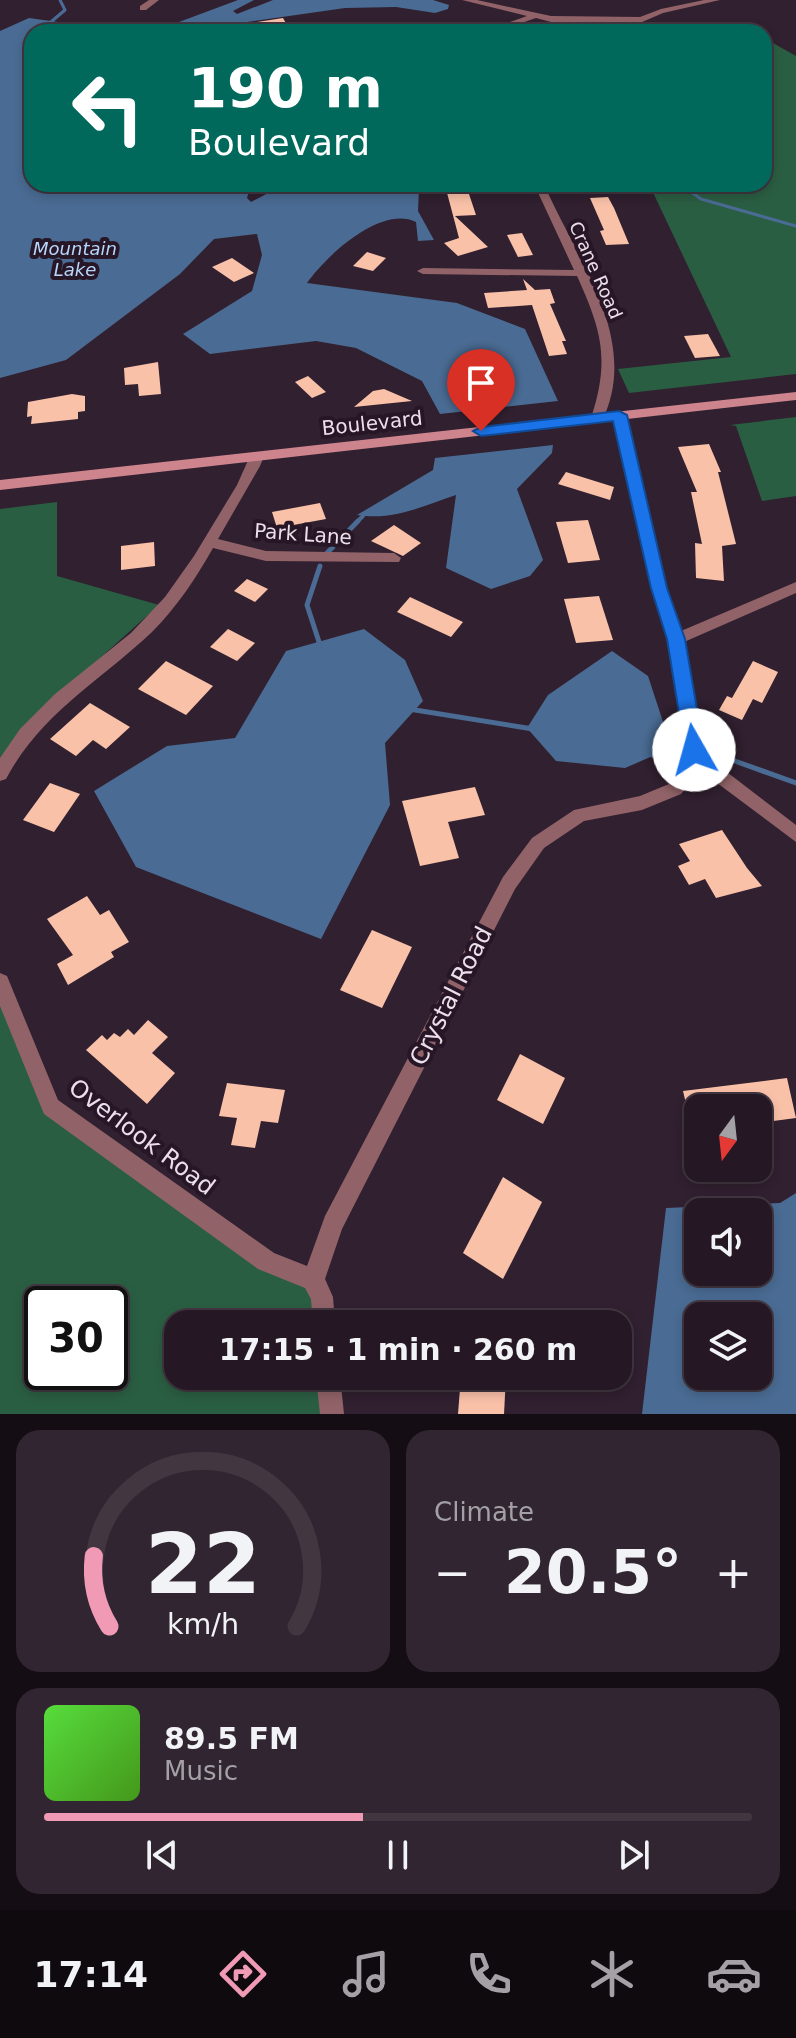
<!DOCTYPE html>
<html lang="en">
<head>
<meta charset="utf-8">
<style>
  :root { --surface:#251824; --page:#312531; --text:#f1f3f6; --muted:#a3a0a6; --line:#423741; --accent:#f09ab5 }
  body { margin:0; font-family:"DejaVu Sans",sans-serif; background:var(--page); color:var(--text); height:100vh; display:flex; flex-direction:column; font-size:30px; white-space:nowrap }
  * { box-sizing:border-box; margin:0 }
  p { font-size:26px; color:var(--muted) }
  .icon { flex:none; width:44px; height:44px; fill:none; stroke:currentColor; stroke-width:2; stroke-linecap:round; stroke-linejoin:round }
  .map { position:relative; height:1414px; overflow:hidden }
  .details { display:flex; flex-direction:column; gap:16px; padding:16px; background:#140d14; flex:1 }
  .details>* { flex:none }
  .banner { position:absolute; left:24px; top:24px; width:748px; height:168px; border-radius:24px; box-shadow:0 4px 12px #0003,0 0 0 2px var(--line); background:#00695c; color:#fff; overflow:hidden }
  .needle { width:52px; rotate:195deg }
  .buttons { position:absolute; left:684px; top:1094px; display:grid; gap:16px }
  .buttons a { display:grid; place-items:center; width:88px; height:88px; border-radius:16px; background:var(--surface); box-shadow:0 4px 12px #0003,0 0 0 2px var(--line); font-size:40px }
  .speed { position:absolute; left:24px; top:1286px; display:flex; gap:16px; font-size:40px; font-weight:700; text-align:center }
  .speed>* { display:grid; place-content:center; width:104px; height:104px; border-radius:50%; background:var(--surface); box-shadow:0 4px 12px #0003,0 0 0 2px var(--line); line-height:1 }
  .speed .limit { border:4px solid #111; border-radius:12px; background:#fff; color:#111 }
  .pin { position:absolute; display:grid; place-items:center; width:68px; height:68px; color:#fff; margin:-82px -34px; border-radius:50% 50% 50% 0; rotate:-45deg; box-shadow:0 0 8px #0007 }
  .pin .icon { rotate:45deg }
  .me { position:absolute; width:88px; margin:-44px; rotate:353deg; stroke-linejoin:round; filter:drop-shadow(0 0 6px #0008) }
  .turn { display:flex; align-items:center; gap:28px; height:168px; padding:0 32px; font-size:36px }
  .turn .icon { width:104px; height:104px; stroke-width:2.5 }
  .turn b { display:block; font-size:56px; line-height:68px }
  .big { font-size:60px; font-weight:700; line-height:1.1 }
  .details .tile { flex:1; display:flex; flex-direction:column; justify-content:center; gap:12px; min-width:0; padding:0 28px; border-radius:24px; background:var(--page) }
  .details .dial { align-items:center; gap:0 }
  .dial svg { height:208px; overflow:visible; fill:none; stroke:var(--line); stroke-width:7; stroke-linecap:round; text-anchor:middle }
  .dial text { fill:var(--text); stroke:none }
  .song { display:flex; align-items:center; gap:24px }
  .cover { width:96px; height:96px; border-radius:12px; background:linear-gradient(135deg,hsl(110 70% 55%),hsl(100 70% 35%)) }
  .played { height:8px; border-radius:4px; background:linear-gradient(90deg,var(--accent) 45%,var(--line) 45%) }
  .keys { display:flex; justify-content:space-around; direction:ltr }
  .heat { display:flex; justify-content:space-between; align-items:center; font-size:44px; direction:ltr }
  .details .tiles { flex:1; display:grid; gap:16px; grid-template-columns:1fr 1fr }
  .tile:last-child { grid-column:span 2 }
  .trip { position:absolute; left:164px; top:1310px; width:468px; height:80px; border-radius:24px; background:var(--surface); box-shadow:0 4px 12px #0003,0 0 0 2px var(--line); font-weight:700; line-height:80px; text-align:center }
  .tabs { display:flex; height:128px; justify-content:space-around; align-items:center; background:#0f0a0e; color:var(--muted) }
  .tabs .icon { width:56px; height:56px }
  .tabs .current { color:var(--accent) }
  .tabs b { font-size:36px; color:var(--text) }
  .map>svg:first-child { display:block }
  .forest { fill:#2a5e42; fill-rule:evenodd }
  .water { fill:#4a6b93; fill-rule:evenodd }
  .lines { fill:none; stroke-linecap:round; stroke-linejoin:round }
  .stream-far2 { stroke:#4a6b93; stroke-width:3 }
  .stream-far1 { stroke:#4a6b93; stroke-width:4 }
  .stream { stroke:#4a6b93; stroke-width:5 }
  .building { fill:#fac1a9 }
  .minor { fill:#916368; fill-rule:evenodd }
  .secondary { fill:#cd848d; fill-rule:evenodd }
  .route { fill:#1a73e8; stroke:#114b97; stroke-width:2 }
  .labels { text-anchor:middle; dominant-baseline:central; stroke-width:8; stroke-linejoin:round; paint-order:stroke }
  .far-water-label { font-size:18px; font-style:italic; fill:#b8d6fc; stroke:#271626 }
  .far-street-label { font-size:18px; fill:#ebdfea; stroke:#271626 }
  .street-label { font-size:20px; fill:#ebdfea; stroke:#271626 }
  .near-street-label { font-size:24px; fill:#ebdfea; stroke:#271626 }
</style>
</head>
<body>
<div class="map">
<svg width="796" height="1414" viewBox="0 0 796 1414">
  <rect width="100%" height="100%" fill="#312030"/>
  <g class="forest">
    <path d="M764,38l32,18v318l-167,19 -11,-24 113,-12 -82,-173h115z"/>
    <path d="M796,417v79l-34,5 -26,-75 -6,-1z"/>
    <path d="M57,502v74l102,29 -139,125 -20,49v-270z"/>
    <path d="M0,986l49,118 266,182 3,38h-140v52h143l2,38h-323zM42,1304h68v68h-68z"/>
  </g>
  <g class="water">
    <path d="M238,0h16l-21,11 4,3 36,-14h160l16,5 -1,4 -13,4 -39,-6 -51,1 -105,15 -6,9h-100l45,-10z"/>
    <path d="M29,18l51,7 12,7h-60v152h203l3,6 11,1 -2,7 4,4 34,-18h143l-9,4 -1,23 16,29 -16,1 -2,-19c-35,-17 -90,34 -109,61l150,20 68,26 33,72 -118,13 -18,-33 -66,-33 -40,-7 -106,13 -27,-20 69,-43 10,-36 -5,-21 -43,5 -34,35 -114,86 -66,18v-347z"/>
    <path d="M553,445l-1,8 -35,36 26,71 -13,16 -39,13 -45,-21 10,-73c-33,11 -63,26 -99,20l76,-45 2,-12z"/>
    <path d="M364,629l41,31 18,41 -38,42 5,62 -69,134 -185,-72 -42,-76 73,-45 68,-8 51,-87z"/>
    <path d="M612,651l36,25 18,55 -11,24 -30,13 -69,-7 -29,-33 21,-33z"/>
    <path d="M796,1193v221h-154l24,-206 114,-5zM758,1212v60h-60v-60zM758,1316v60h-60v-60z"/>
  </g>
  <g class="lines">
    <g class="stream-far2">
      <path d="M39,32l26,-22 -5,-10"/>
      <path d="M680,184l21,15 95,27"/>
    </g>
    <path class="stream-far1" d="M356,523l7,-7"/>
    <g class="stream">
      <path d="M327,553l31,-32"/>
      <path d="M320,566l-13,39 13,40"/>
      <path d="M409,709l124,20"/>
      <path d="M652,755l31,3"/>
      <path d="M732,760l64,23"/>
    </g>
  </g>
  <g class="building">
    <path d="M283,18l8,14h-45l-1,-8z"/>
    <path d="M467,188l9,27 -21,1 33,31 -30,9 -14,-13 15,-5 -13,-49z"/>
    <path d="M608,197l6,11 15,36 -23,1 -6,-14 4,-1 -14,-32z"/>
    <path d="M522,233l11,22 -15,2 -11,-22z"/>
    <path d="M367,252l19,6 -13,13 -20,-5z"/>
    <path d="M232,258l22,15 -20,9 -22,-15z"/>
    <path d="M523,279l12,11 15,-1 5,14 -5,1 16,37h-4l5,13 -18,2 -17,-51 -44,3 -4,-15 43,-3z"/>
    <path d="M708,334l12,22 -25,2 -11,-22z"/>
    <path d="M158,362l3,32 -22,2 -1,-12 -13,1 -1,-17z"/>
    <path d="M308,376l18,16 -14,6 -17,-16z"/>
    <path d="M384,389l28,12 -58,6 19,-16z"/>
    <path d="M72,394l13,2v15l-7,1v7l-47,5 1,-8 -5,1 1,-15z"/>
    <path d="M709,444l12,28h-3l18,72 -14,2 2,35 -28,-3 -1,-35 7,1 -11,-52h6l-19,-45z"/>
    <path d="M566,472l48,15 -4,13 -52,-16z"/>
    <path d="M320,503l6,16 -49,9 -5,-16z"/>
    <path d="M588,520l12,40 -32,3 -12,-41z"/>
    <path d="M394,525l27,18 -18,13 -32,-15z"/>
    <path d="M154,542l1,24 -34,4v-24z"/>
    <path d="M247,579l21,10 -13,13 -21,-11z"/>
    <path d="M599,596l14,44 -37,3 -12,-44z"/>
    <path d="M410,597l53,25 -12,15 -54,-25z"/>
    <path d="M228,629l27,14 -18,18 -27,-14z"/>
    <path d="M166,661l47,25 -27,29 -48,-26z"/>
    <path d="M753,661l25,11 -16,31 -9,-4 -11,21 -23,-10 8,-14 5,2z"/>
    <path d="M90,703l40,24 -24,22 -13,-9 -17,16 -26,-17z"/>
    <path d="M50,783l30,11 -26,38 -31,-12z"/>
    <path d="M475,787l10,28 -37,7 11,36 -39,8 -18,-65z"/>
    <path d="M722,830l25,38 15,18 -46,12 -11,-19 -16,6 -11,-19 12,-5 -11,-17z"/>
    <path d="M87,896l13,19 9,-5 20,32 -18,10 3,5 -46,28 -11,-21 16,-9 -26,-36z"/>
    <path d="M372,930l40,17 -30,61 -42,-18z"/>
    <path d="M148,1020l20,17 -16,16 23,20 -28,31 -61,-54 16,-15 5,5 7,-7 6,4 8,-8 6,6z"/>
    <path d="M520,1054l45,24 -22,46 -46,-24z"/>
    <path d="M787,1078l9,40 -38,5v-15h-71l-4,-17z"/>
    <path d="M227,1083l58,7 -7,33 -17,-2 -6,27 -24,-3 6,-27 -18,-2z"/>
    <path d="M503,1177l39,25 -39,77 -40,-26z"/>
    <path d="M461,1376h45l-2,38h-46z"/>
  </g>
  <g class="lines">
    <g class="minor">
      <path d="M149,0h10l-13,10h-6v-4z"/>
      <path d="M462,0h15l74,16 89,1 21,-8 43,-9h16l-57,13 -44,19h-11l21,-10h-78l-15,-4 -41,14h-13l45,-16z"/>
      <path d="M381,26l27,6 -30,-1v-4z"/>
      <path d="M534,184h10c31,73 98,155 58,237l-5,1 -6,-4c19,-58 11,-87 -14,-142l-154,-2 -6,-3 6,-3 151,2z"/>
      <path d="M619,411l6,4 41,173 15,43 115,-49v11l-112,49 18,107 4,7 90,69v17l-95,-71 -20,23 -39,16 -58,11 -40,27 -29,41 -173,340 -17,50 8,18 2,27h-22l-2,-25 -6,-11 -47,-19 -214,-155 -44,-108v-33l7,3 51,124 216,153 33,13 18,-50 178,-339 29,-39 42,-28 66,-14 29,-12 22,-24 -5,-10 -18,-111 -16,-51 -39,-173z"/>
      <path d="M257,452l7,4 -4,10 -42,73 48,12 128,2 7,5 -2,4 -133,-1 -53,-13c-17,30 -36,59 -61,84 -53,50 -111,81 -146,147l-6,2v-23l20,-29 35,-35 76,-61 34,-36 29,-41 43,-71 13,-29z"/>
      <path d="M316,1376h24l4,38h-24z"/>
    </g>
    <path class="secondary" d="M796,392v8l-796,90v-10z"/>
  </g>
  <path class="route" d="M619,411l8,4 40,173 18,51 19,111 -10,8 -9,-8 -18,-111 -16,-51 -38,-167 -132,15 -8,-5 8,-4z"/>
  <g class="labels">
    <g class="far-water-label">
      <text x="75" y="248">Mountain<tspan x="75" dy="21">Lake</tspan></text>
    </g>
    <g class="far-street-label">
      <text transform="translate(596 270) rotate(66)">Crane Road</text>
    </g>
    <g class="street-label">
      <text transform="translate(372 423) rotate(-6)">Boulevard</text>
      <text transform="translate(303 534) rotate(4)">Park Lane</text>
    </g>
    <g class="near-street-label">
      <text transform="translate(451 996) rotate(-63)">Crystal Road</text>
      <text transform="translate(142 1137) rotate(37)">Overlook Road</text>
    </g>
  </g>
</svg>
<div class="buttons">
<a><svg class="needle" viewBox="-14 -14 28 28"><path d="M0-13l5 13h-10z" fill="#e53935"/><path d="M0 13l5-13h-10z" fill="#a3a0a6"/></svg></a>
<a><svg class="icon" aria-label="sound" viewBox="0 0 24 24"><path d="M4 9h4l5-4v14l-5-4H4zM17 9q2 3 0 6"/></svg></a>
<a><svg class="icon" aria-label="layers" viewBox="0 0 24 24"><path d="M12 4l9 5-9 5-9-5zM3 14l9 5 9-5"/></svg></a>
</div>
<div class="speed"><div class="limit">30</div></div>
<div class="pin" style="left:481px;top:431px;background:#d93025"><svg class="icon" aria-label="arrive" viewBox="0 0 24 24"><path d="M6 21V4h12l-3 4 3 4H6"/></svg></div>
<svg class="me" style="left:694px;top:750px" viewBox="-20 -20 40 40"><circle r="19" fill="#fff"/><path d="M0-13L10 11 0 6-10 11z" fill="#1a73e8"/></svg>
<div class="trip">17:15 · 1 min · 260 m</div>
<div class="banner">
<div class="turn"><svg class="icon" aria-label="left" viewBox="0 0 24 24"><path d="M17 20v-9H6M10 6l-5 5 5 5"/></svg><div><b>190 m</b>Boulevard</div></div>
</div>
</div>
<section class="details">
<div class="tiles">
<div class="tile dial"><svg viewBox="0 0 100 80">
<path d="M14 69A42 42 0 1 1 86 69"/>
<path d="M14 69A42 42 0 0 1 8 42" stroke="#f09ab5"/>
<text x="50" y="56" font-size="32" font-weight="700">22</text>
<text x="50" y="72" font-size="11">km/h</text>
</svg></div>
<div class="tile"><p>Climate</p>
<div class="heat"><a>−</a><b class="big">20.5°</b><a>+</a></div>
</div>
<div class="tile">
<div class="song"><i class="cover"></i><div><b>89.5 FM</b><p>Music</p></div></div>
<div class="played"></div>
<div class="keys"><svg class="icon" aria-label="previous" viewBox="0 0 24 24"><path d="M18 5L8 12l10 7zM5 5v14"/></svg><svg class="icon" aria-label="pause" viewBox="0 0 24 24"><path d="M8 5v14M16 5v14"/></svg><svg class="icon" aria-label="next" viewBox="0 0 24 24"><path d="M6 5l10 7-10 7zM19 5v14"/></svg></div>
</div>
</div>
</section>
<nav class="tabs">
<b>17:14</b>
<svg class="icon current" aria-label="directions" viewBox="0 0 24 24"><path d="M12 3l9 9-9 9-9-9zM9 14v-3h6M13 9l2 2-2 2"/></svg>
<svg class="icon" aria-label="music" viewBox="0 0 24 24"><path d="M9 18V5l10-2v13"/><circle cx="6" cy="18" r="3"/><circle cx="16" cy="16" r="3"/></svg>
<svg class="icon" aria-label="phone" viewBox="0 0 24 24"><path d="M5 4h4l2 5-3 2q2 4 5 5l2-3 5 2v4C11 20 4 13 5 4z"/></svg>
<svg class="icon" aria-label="climate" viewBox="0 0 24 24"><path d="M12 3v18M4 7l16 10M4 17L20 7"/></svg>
<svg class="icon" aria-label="car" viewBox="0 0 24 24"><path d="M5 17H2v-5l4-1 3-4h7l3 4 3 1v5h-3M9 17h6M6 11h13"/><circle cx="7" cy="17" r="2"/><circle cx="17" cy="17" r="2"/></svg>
</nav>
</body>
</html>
